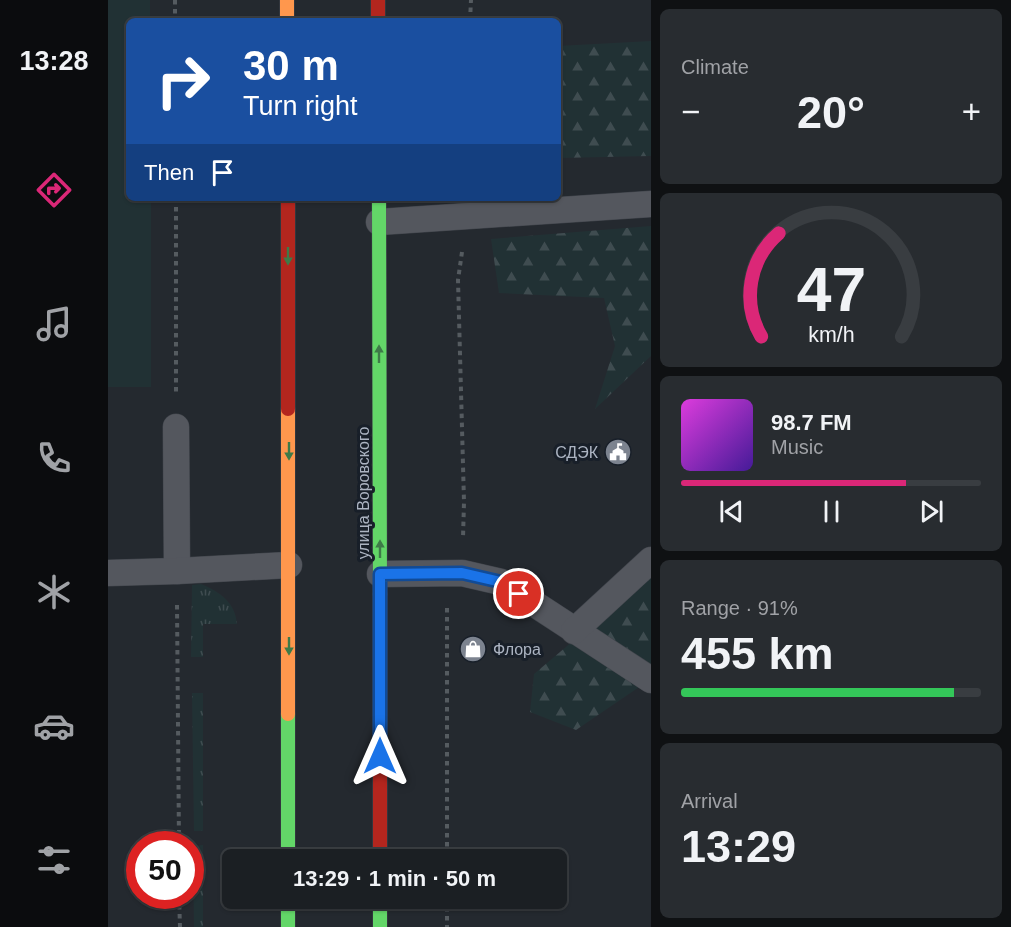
<!DOCTYPE html>
<html lang="en">
<head>
<meta charset="utf-8">
<style>
  :root { --surface:#1b1f23; --page:#282c30; --text:#f1f3f6; --muted:#a0a2a6; --line:#393d41; --accent:#db2777 }
  body { margin:0; font-family:Helvetica,sans-serif; background:var(--page); color:var(--text); height:100vh; display:flex; flex-direction:column; font-size:22px; white-space:nowrap }
  * { box-sizing:border-box; margin:0 }
  p { font-size:20px; color:var(--muted) }
  .icon { flex:none; width:33px; height:33px; fill:none; stroke:currentColor; stroke-width:2; stroke-linecap:round; stroke-linejoin:round }
  .map { position:relative; flex:1; overflow:hidden }
  .details { display:flex; flex-direction:column; gap:9px; padding:9px; background:#0f1113; width:360px }
  .details>* { flex:none }
  .banner { position:absolute; left:18px; top:18px; width:435px; height:183px; border-radius:9px; box-shadow:0 2px 4px #0004,0 0 0 2px var(--line); background:#1a4fa0; color:#fff; overflow:hidden }
  .speed { position:absolute; left:18px; top:831px; display:flex; gap:12px; font-size:30px; font-weight:700; text-align:center }
  .speed>* { display:grid; place-content:center; width:78px; height:78px; border-radius:50%; background:var(--surface); box-shadow:0 2px 4px #0004,0 0 0 2px var(--line); line-height:1 }
  .speed .limit { border:9px solid #d22; background:#fff; color:#111 }
  .pin { position:absolute; display:grid; place-items:center; width:51px; height:51px; color:#fff; margin:-26px; border:3px solid #fff; border-radius:50%; box-shadow:0 2px 6px #0007 }
  .me { position:absolute; width:66px; margin:-33px; rotate:0deg; stroke-linejoin:round; filter:drop-shadow(0 0 4px #0008) }
  .turn { display:flex; align-items:center; gap:21px; height:126px; padding:0 18px; font-size:27px }
  .turn .icon { width:78px; height:78px; stroke-width:2.5 }
  .turn b { display:block; font-size:42px; line-height:51px }
  .then { display:flex; align-items:center; height:57px; padding:0 18px; background:#0003; gap:12px; font-size:22px }
  .big { font-size:45px; font-weight:800; line-height:1.1 }
  .details .widget { flex:1; display:flex; flex-direction:column; justify-content:center; gap:9px; min-width:0; padding:0 21px; border-radius:9px; background:var(--page) }
  .details .dial { align-items:center; gap:0 }
  .dial svg { height:156px; overflow:visible; fill:none; stroke:var(--line); stroke-width:7; stroke-linecap:round; text-anchor:middle }
  .dial text { fill:var(--text); stroke:none }
  .song { display:flex; align-items:center; gap:18px }
  .cover { width:72px; height:72px; border-radius:9px; background:linear-gradient(135deg,hsl(300 70% 55%),hsl(260 70% 35%)) }
  .played { height:6px; border-radius:3px; background:linear-gradient(90deg,var(--accent) 75%,var(--line) 75%) }
  .keys { display:flex; justify-content:space-around; direction:ltr }
  .heat { display:flex; justify-content:space-between; align-items:center; font-size:33px; direction:ltr }
  .charge { height:9px; border-radius:4px; background:linear-gradient(90deg,#34c759 91%,var(--line) 0) }
  .trip { position:absolute; left:114px; top:849px; width:345px; height:60px; border-radius:9px; background:var(--surface); box-shadow:0 2px 4px #0004,0 0 0 2px var(--line); font-weight:800; line-height:60px; text-align:center }
  main { display:flex; flex:1; min-height:0 }
  .tab-bar { display:flex; flex-direction:column; width:108px; justify-content:space-around; align-items:center; background:#0b0c0e; color:var(--muted) }
  .tab-bar .icon { width:42px; height:42px }
  .tab-bar .selected { color:var(--accent) }
  .tab-bar b { font-size:27px; color:var(--text) }
  .map>svg:first-child { display:block }
  .grass { fill:url(#grass-tufts) }
  .forest { fill:url(#forest-firs) }
  .park { fill:#213134 }
  .lines { fill:none; stroke-linecap:round; stroke-linejoin:round }
  .lane-casing { stroke:#41454c; stroke-width:27 }
  .fast-casing { stroke:#41454c; stroke-width:15 }
  .slow-casing { stroke:#41454c; stroke-width:15 }
  .jam-casing { stroke:#41454c; stroke-width:15 }
  .path { stroke:#555b60; stroke-width:4; stroke-dasharray:4.5 4.5; stroke-linecap:butt }
  .lane { stroke:#54575e; stroke-width:26 }
  .fast { stroke:#63d668; stroke-width:14 }
  .slow { stroke:#ff974d; stroke-width:14 }
  .jam { stroke:#b3261e; stroke-width:14 }
  .oneway { fill:#3e7a48 }
  .route-casing { stroke:#114b97; stroke-width:15 }
  .route { stroke:#1a73e8; stroke-width:10 }
  .labels { text-anchor:middle; dominant-baseline:central; stroke-width:6; stroke-linejoin:round; paint-order:stroke }
  .poi-label { font-size:16px; fill:#acb4c2; stroke:#181f29; text-anchor:end }
  .street-label { font-size:16px; fill:#acb4c2; stroke:#181f29 }
</style>
</head>
<body>
<main>
<nav class="tab-bar">
<b>13:28</b>
<svg class="icon selected" aria-label="directions" viewBox="0 0 24 24"><path d="M12 3l9 9-9 9-9-9zM9 14v-3h6M13 9l2 2-2 2"/></svg>
<svg class="icon" aria-label="music" viewBox="0 0 24 24"><path d="M9 18V5l10-2v13"/><circle cx="6" cy="18" r="3"/><circle cx="16" cy="16" r="3"/></svg>
<svg class="icon" aria-label="phone" viewBox="0 0 24 24"><path d="M5 4h4l2 5-3 2q2 4 5 5l2-3 5 2v4C11 20 4 13 5 4z"/></svg>
<svg class="icon" aria-label="climate" viewBox="0 0 24 24"><path d="M12 3v18M4 7l16 10M4 17L20 7"/></svg>
<svg class="icon" aria-label="car" viewBox="0 0 24 24"><path d="M5 17H2v-5l4-1 3-4h7l3 4 3 1v5h-3M9 17h6M6 11h13"/><circle cx="7" cy="17" r="2"/><circle cx="17" cy="17" r="2"/></svg>
<svg class="icon" aria-label="filters" viewBox="0 0 24 24"><path d="M4 7h16M4 17h16"/><circle cx="9" cy="7" r="2"/><circle cx="15" cy="17" r="2"/></svg>
</nav>
<div class="map">
<svg width="543" height="927" viewBox="0 0 543 927">
  <defs>
    <pattern id="grass-tufts" width="24" height="20" patternUnits="userSpaceOnUse" patternTransform="scale(1.5)"><rect width="24" height="20" fill="#213134"/><path d="M3 7l-1-3M5 7V3M7 7l1-3M15 17l-1-3M17 17v-4M19 17l1-3" fill="none" stroke="#3f4c50"/></pattern>
    <pattern id="forest-firs" width="22" height="20" patternUnits="userSpaceOnUse" patternTransform="scale(1.5)"><rect width="22" height="20" fill="#213134"/><path d="M5 1l3.5 6h-7zM16 11l3.5 6h-7z" fill="#3f4c50"/></pattern>
  </defs>
  <rect width="100%" height="100%" fill="#24292f"/>
  <g class="grass">
    <path d="M93,584c19,8 34,18 36,40h-34v33h-12l1,-72z"/>
    <path d="M84,693h11v138h-9z"/>
    <path d="M95,845v82h-9l-1,-81z"/>
  </g>
  <g class="forest">
    <path d="M543,41v115l-93,2v-112z"/>
    <path d="M543,226v130l-56,53 20,-63 -11,-48 -105,-5 -8,-54z"/>
    <path d="M543,575v104l-75,51 -46,-18 4,-38z"/>
  </g>
  <path class="park" d="M0,0h42v21h-21v177h22v189h-43z"/>
  <g class="lines">
    <defs>
      <g id="lane">
        <path d="M271,222l272,-18"/>
        <path d="M68,427l1,144"/>
        <path d="M0,573l69,-2 112,-6"/>
        <path d="M272,574l82,-1 39,9 150,98"/>
        <path d="M466,631l77,-71"/>
      </g>
      <g id="fast">
        <path d="M271,198l1,396"/>
        <path d="M180,714v146"/>
        <path d="M180,898v29"/>
        <path d="M272,898v29"/>
      </g>
      <g id="slow">
        <path d="M179,0v21"/>
        <path d="M180,409v305"/>
      </g>
      <g id="jam">
        <path d="M270,0v21"/>
        <path d="M180,198v211"/>
        <path d="M272,594v266"/>
      </g>
    </defs>
    <use href="#lane" class="lane-casing"/>
    <use href="#fast" class="fast-casing"/>
    <use href="#slow" class="slow-casing"/>
    <use href="#jam" class="jam-casing"/>
    <g class="path">
      <path d="M67,0v21"/>
      <path d="M362,21l1,-21"/>
      <path d="M68,198v195"/>
      <path d="M354,252l-4,28 6,222 -1,36"/>
      <path d="M69,605l2,239"/>
      <path d="M339,608v252"/>
      <path d="M71,896l1,31"/>
      <path d="M339,898v29"/>
    </g>
    <use href="#lane" class="lane"/>
    <use href="#fast" class="fast"/>
    <use href="#slow" class="slow"/>
    <use href="#jam" class="jam"/>
  </g>
  <defs><path id="oneway-solid" d="M-6-.8H1V-3.2L6.5 0L1 3.2V.8H-6Z" transform="scale(1.5)"/></defs>
  <g class="oneway">
    <use href="#oneway-solid" transform="translate(180 256) rotate(90)"/>
    <use href="#oneway-solid" transform="translate(271 354) rotate(-90)"/>
    <use href="#oneway-solid" transform="translate(181 451) rotate(90)"/>
    <use href="#oneway-solid" transform="translate(272 549) rotate(-90)"/>
    <use href="#oneway-solid" transform="translate(181 646) rotate(90)"/>
  </g>
  <g class="lines">
    <defs>
      <path id="route" d="M272,756v-182l82,-1 39,9 18,12"/>
    </defs>
    <use href="#route" class="route-casing"/>
    <use href="#route" class="route"/>
  </g>
  <defs>
    <symbol id="civic-disc" viewBox="-11 -11 22 22"><circle r="9.5" fill="#7c838f" stroke="#181f29"/><path d="M-.6-6.5H3V-4.5H.6V-3L4-1V1h2V6H-6V1h2V-1L-.6-3ZM-1.2 2.5V6h2.4V2.5Z" fill="#fff"/></symbol>
    <symbol id="shop-disc" viewBox="-11 -11 22 22"><circle r="9.5" fill="#7c838f" stroke="#181f29"/><path d="M-5-2.5h2.3a2.7 3.5 0 0 1 5.4 0H5L5.5 6h-11ZM-1.5-2.5h3a1.5 2.3 0 0 0-3 0Z" fill="#fff"/></symbol>
  </defs>
  <g fill-rule="evenodd">
    <use href="#civic-disc" x="495" y="437" width="30" height="30"/>
    <use href="#shop-disc" x="350" y="634" width="30" height="30"/>
  </g>
  <g class="labels">
    <g class="poi-label">
      <text x="490" y="452">СДЭК</text>
      <text x="385" y="649" text-anchor="start">Флора</text>
    </g>
    <g class="street-label">
      <text transform="translate(255 493) rotate(-90)">улица Воровского</text>
    </g>
  </g>
</svg>
<div class="speed"><div class="limit">50</div></div>
<div class="pin" style="left:411px;top:594px;background:#d93025"><svg class="icon" aria-label="arrive" viewBox="0 0 24 24"><path d="M6 21V4h12l-3 4 3 4H6"/></svg></div>
<svg class="me" style="left:272px;top:756px" viewBox="-20 -20 40 40"><path d="M0-17L14 15 0 8-14 15z" fill="#1a73e8" stroke="#fff" stroke-width="4"/></svg>
<div class="trip">13:29 · 1 min · 50 m</div>
<div class="banner">
<div class="turn"><svg class="icon" aria-label="right" viewBox="0 0 24 24"><path d="M7 20v-9h11M14 6l5 5-5 5"/></svg><div><b>30 m</b>Turn right</div></div>
<div class="then">Then<svg class="icon" aria-label="arrive" viewBox="0 0 24 24"><path d="M6 21V4h12l-3 4 3 4H6"/></svg></div>
</div>
</div>
<section class="details">
<div class="widget"><p>Climate</p>
<div class="heat"><a>−</a><b class="big">20°</b><a>+</a></div>
</div>
<div class="widget dial"><svg viewBox="0 0 100 80">
<path d="M14 69A42 42 0 1 1 86 69"/>
<path d="M14 69A42 42 0 0 1 23 16" stroke="#db2777"/>
<text x="50" y="56" font-size="32" font-weight="700">47</text>
<text x="50" y="72" font-size="11">km/h</text>
</svg></div>
<div class="widget">
<div class="song"><i class="cover"></i><div><b>98.7 FM</b><p>Music</p></div></div>
<div class="played"></div>
<div class="keys"><svg class="icon" aria-label="previous" viewBox="0 0 24 24"><path d="M18 5L8 12l10 7zM5 5v14"/></svg><svg class="icon" aria-label="pause" viewBox="0 0 24 24"><path d="M8 5v14M16 5v14"/></svg><svg class="icon" aria-label="next" viewBox="0 0 24 24"><path d="M6 5l10 7-10 7zM19 5v14"/></svg></div>
</div>
<div class="widget"><p>Range · 91%</p><b class="big">455 km</b><div class="charge"></div></div>
<div class="widget"><p>Arrival</p><b class="big">13:29</b></div>
</section>
</main>
</body>
</html>
